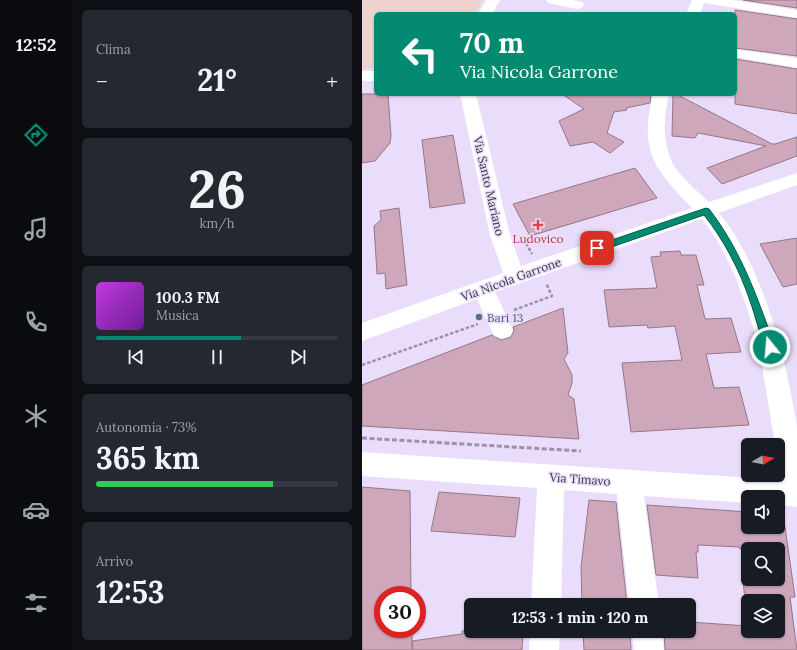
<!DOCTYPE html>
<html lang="it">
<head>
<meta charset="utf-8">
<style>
  :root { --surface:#171b24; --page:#242831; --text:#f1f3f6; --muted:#9ea1a6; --line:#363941; --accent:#048a70 }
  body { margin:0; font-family:Lora,serif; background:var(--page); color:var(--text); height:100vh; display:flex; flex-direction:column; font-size:15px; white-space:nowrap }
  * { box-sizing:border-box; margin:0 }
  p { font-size:13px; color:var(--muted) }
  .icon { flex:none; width:22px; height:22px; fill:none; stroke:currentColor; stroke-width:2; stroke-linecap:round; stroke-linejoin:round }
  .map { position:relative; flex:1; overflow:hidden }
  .panel { display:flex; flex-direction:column; gap:10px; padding:10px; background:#0d0f14; width:290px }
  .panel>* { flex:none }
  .banner { position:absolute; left:12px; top:12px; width:363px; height:84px; border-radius:6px; box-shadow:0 1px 3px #0004; background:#048a70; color:#fff; overflow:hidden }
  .needle { width:26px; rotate:81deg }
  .controls { position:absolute; left:379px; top:438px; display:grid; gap:8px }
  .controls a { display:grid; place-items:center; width:44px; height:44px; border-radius:6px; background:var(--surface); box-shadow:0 1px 3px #0004; font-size:20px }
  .speed { position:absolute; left:12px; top:586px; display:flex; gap:8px; font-size:20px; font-weight:700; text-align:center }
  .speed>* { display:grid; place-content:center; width:52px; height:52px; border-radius:50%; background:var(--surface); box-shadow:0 1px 3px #0004; line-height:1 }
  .speed .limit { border:6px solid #d22; background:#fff; color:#111 }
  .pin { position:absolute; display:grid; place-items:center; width:34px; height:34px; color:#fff; margin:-17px; border-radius:8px; box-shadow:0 2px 6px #0006 }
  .me { position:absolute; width:44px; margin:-22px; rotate:343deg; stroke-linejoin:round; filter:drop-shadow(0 0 3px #0008) }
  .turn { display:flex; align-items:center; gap:14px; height:84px; padding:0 20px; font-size:18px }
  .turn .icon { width:52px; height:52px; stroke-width:2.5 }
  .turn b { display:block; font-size:28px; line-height:34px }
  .big { font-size:30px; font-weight:700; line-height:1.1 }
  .panel .tile { flex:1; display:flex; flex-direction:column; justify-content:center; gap:6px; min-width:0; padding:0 14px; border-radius:6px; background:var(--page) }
  .panel .dial { align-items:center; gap:0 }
  .dial b { font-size:52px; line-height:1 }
  .song { display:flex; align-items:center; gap:12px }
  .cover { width:48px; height:48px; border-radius:6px; background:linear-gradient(135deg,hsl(290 70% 55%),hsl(280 70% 35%)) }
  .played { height:4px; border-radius:2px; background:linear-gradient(90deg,var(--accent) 60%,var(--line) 60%) }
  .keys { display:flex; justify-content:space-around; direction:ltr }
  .heat { display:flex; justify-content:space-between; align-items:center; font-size:22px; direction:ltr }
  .charge { height:6px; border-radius:3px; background:linear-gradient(90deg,#34c759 73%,var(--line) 0) }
  .trip { position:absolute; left:102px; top:598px; width:232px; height:40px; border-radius:6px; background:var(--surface); box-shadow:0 1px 3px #0004; font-weight:700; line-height:40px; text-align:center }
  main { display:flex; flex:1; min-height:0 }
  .tab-bar { display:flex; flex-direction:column; width:72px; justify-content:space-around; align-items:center; background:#090b0e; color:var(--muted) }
  .tab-bar .icon { width:28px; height:28px }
  .tab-bar .selected { color:var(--accent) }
  .tab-bar b { font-size:18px; color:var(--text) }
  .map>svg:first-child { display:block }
  .medical { fill:#edd2d0 }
  .building { fill:#cfa7bb; stroke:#957786 }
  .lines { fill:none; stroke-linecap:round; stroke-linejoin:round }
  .path-far1 { stroke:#9b92a7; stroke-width:2.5; stroke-dasharray:3.5 2; stroke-linecap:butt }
  .path { stroke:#9b92a7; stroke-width:3; stroke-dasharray:5 2.5; stroke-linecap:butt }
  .minor { fill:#fff; fill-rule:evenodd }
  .route { fill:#048a70; stroke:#035a49 }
  .health-dot { fill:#e0444e; stroke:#eaddfb; stroke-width:1.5 }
  .service-dot { fill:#5c6f8a; stroke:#eaddfb; stroke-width:1.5 }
  .labels { text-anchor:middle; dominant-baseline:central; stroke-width:3; stroke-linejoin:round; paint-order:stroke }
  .street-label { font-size:12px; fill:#3b3641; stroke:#eaddfb }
  .health-label { font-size:12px; fill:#be3a42; stroke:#eaddfb }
  .service-label { font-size:12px; fill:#4e5e75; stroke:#eaddfb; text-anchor:start }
</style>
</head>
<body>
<main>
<nav class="tab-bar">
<b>12:52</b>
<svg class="icon selected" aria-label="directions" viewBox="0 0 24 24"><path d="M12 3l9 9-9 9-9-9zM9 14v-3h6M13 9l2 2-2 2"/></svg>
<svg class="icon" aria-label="music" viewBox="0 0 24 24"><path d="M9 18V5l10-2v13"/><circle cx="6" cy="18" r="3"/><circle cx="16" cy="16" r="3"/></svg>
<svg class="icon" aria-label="phone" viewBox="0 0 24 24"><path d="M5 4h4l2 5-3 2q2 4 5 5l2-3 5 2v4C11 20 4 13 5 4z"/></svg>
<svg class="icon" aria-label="climate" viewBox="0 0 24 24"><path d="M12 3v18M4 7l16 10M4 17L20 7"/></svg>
<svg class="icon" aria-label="car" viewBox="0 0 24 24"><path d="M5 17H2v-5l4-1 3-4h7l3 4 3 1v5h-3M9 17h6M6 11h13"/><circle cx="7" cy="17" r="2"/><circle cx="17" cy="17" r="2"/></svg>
<svg class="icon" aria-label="filters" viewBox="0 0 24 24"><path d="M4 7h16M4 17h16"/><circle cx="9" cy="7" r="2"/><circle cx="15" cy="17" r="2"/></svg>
</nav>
<section class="panel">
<div class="tile"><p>Clima</p>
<div class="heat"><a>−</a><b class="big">21°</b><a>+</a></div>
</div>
<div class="tile dial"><b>26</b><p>km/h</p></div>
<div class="tile">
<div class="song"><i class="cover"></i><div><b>100.3 FM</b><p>Musica</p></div></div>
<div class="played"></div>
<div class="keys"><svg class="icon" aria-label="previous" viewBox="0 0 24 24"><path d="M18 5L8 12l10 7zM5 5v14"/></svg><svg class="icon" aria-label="pause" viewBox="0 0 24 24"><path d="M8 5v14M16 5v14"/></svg><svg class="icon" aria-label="next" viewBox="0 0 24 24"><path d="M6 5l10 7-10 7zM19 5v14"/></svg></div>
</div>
<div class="tile"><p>Autonomia · 73%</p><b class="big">365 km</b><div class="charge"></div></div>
<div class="tile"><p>Arrivo</p><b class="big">12:53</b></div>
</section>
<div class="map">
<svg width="435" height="650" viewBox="0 0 435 650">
  <rect width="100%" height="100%" fill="#eaddfb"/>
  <path class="medical" d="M0,0h121l-9,14h-98v54l-14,1z"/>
  <g class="building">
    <path d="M381,0h54v8z"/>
    <path d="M373,10l62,9v37l-62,-8z"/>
    <path d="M373,59l62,10v45l-62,-10z"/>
    <path d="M0,94h26l3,42 -1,7 -15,18 -13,2z"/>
    <path d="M200,94h89l-1,9 -24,5 1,2 -13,2 -7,21 17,9 -14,11 -17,-11 -23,4 -11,-25 25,-12z"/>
    <path d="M311,94h3l96,50h3l22,-7v19l-75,28 -15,-16 59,-22 -68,-13 -3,5 -23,-2z"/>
    <path d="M91,135l12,68 -35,5 -8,-68z"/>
    <path d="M273,168l22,30 -127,38 -17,-32z"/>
    <path d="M37,208l8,77 -21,4 -1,-16 -8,1 -3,-48 7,-6 -1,-9z"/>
    <path d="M435,238v46l-14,3 -23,-43z"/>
    <path d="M318,251l1,4h15l8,30h-7l8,34 26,-1 10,34 -35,2 8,34 25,-1 10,38 -118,7 -9,-69 60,-3 -7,-34 -27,2 -1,-3 -38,2 -5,-37 53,-2 -6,-31 10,-1 -1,-4z"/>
    <path d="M201,308l5,45 -4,6 8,16v8l-4,12 6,4 5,40 -217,-13v-41l130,-50 9,5 10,-3 3,-6 -1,-4z"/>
    <path d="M0,487l48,4 1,104h-28v34h29v21h-50z"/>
    <path d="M77,492l81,6 -5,39 -84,-6z"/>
    <path d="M227,500l27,2 11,103h-45l-1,-38z"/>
    <path d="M285,505l101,7v15h37l10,70h-5l7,53h-132l-1,-19h25v-9l59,4v5h30v-30h-33l-2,-22h35v-30h-38l-1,-2 -41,-2v7h-2l2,26 -42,-3z"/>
    <path d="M100,631h61l-1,19h-109l-1,-9 50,-7z"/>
    <path d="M221,631h47l1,19h-47z"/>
  </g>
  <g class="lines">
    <g class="path-far1">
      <path d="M164,243l6,11"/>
      <path d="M152,310l38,-14 -6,-13"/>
      <path d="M0,365l116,-41"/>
    </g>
    <path class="path" d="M0,438l219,13"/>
    <g class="minor">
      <path d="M124,0h14l-8,14h-14z"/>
      <path d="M184,0h26l10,2 2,3 -2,3 -5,1 -29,-6z"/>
      <path d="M330,0h41l64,10v8l-93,-15 -4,11h-14z"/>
      <path d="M373,49l62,9v10l-62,-11z"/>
      <rect x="0" y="71" width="14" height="10"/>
      <path d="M98,94h16l34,141 11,31 171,-58c-38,-40 -53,-56 -39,-114h16c-6,26 -8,58 11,80 9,10 19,19 29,28l88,-29v12l-78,28c37,44 60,120 71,176 2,13 6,26 7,39 0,26 0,53 0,79l-19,-2v-8h-30v6l-104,-7 15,109h-30l-12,-111 -53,-4 -3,115h-30l6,-117 -175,-12v-24l419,28 -3,-20v-15h-3l-16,-98c-13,-44 -28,-92 -57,-128l-207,73 18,38 -3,6 -8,3 -8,-3 -17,-37 -115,42v-18l141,-50 -13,-38z"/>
      <path d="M168,631h30l-1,19h-30z"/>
      <path d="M270,631h30l2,19h-30z"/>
    </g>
  </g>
  <path class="route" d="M344,208l3,1c32,41 49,90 66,138l-1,3h-7c-8,-15 -11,-33 -17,-49 -10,-30 -26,-61 -46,-86l-104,36h-6l-1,-3 1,-2z"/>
  <path class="health-dot" d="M174 219h4v4h4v4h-4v4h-4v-4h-4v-4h4z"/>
  <circle class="service-dot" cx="117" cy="317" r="4"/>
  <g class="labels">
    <g class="street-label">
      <text transform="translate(127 186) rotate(77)">Via Santo Mariano</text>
      <text transform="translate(149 279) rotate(-20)">Via Nicola Garrone</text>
      <text transform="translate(218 479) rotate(4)">Via Timavo</text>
    </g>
    <g class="health-label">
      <text x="176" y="238">Ludovico</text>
    </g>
    <g class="service-label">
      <text x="125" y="317">Bari 13</text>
    </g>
  </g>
</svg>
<div class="controls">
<a><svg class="needle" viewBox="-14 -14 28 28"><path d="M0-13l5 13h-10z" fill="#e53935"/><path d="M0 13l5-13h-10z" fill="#9ea1a6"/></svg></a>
<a><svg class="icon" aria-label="sound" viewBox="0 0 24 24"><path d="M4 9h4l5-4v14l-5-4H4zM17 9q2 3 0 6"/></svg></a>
<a><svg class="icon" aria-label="search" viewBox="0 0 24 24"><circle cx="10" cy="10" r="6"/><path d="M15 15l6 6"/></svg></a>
<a><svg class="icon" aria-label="layers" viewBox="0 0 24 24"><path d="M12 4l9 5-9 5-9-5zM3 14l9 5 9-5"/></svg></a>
</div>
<div class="speed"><div class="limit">30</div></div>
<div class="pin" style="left:235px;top:248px;background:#d93025"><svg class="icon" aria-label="arrive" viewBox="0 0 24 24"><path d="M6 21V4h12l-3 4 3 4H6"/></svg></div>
<svg class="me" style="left:408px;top:347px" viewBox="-20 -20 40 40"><circle r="17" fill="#048a70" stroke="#fff" stroke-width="3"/><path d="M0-11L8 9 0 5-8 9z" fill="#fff"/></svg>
<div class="trip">12:53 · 1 min · 120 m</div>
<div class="banner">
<div class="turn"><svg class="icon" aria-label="left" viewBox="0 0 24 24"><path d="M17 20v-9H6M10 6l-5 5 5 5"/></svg><div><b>70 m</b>Via Nicola Garrone</div></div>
</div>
</div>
</main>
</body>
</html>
